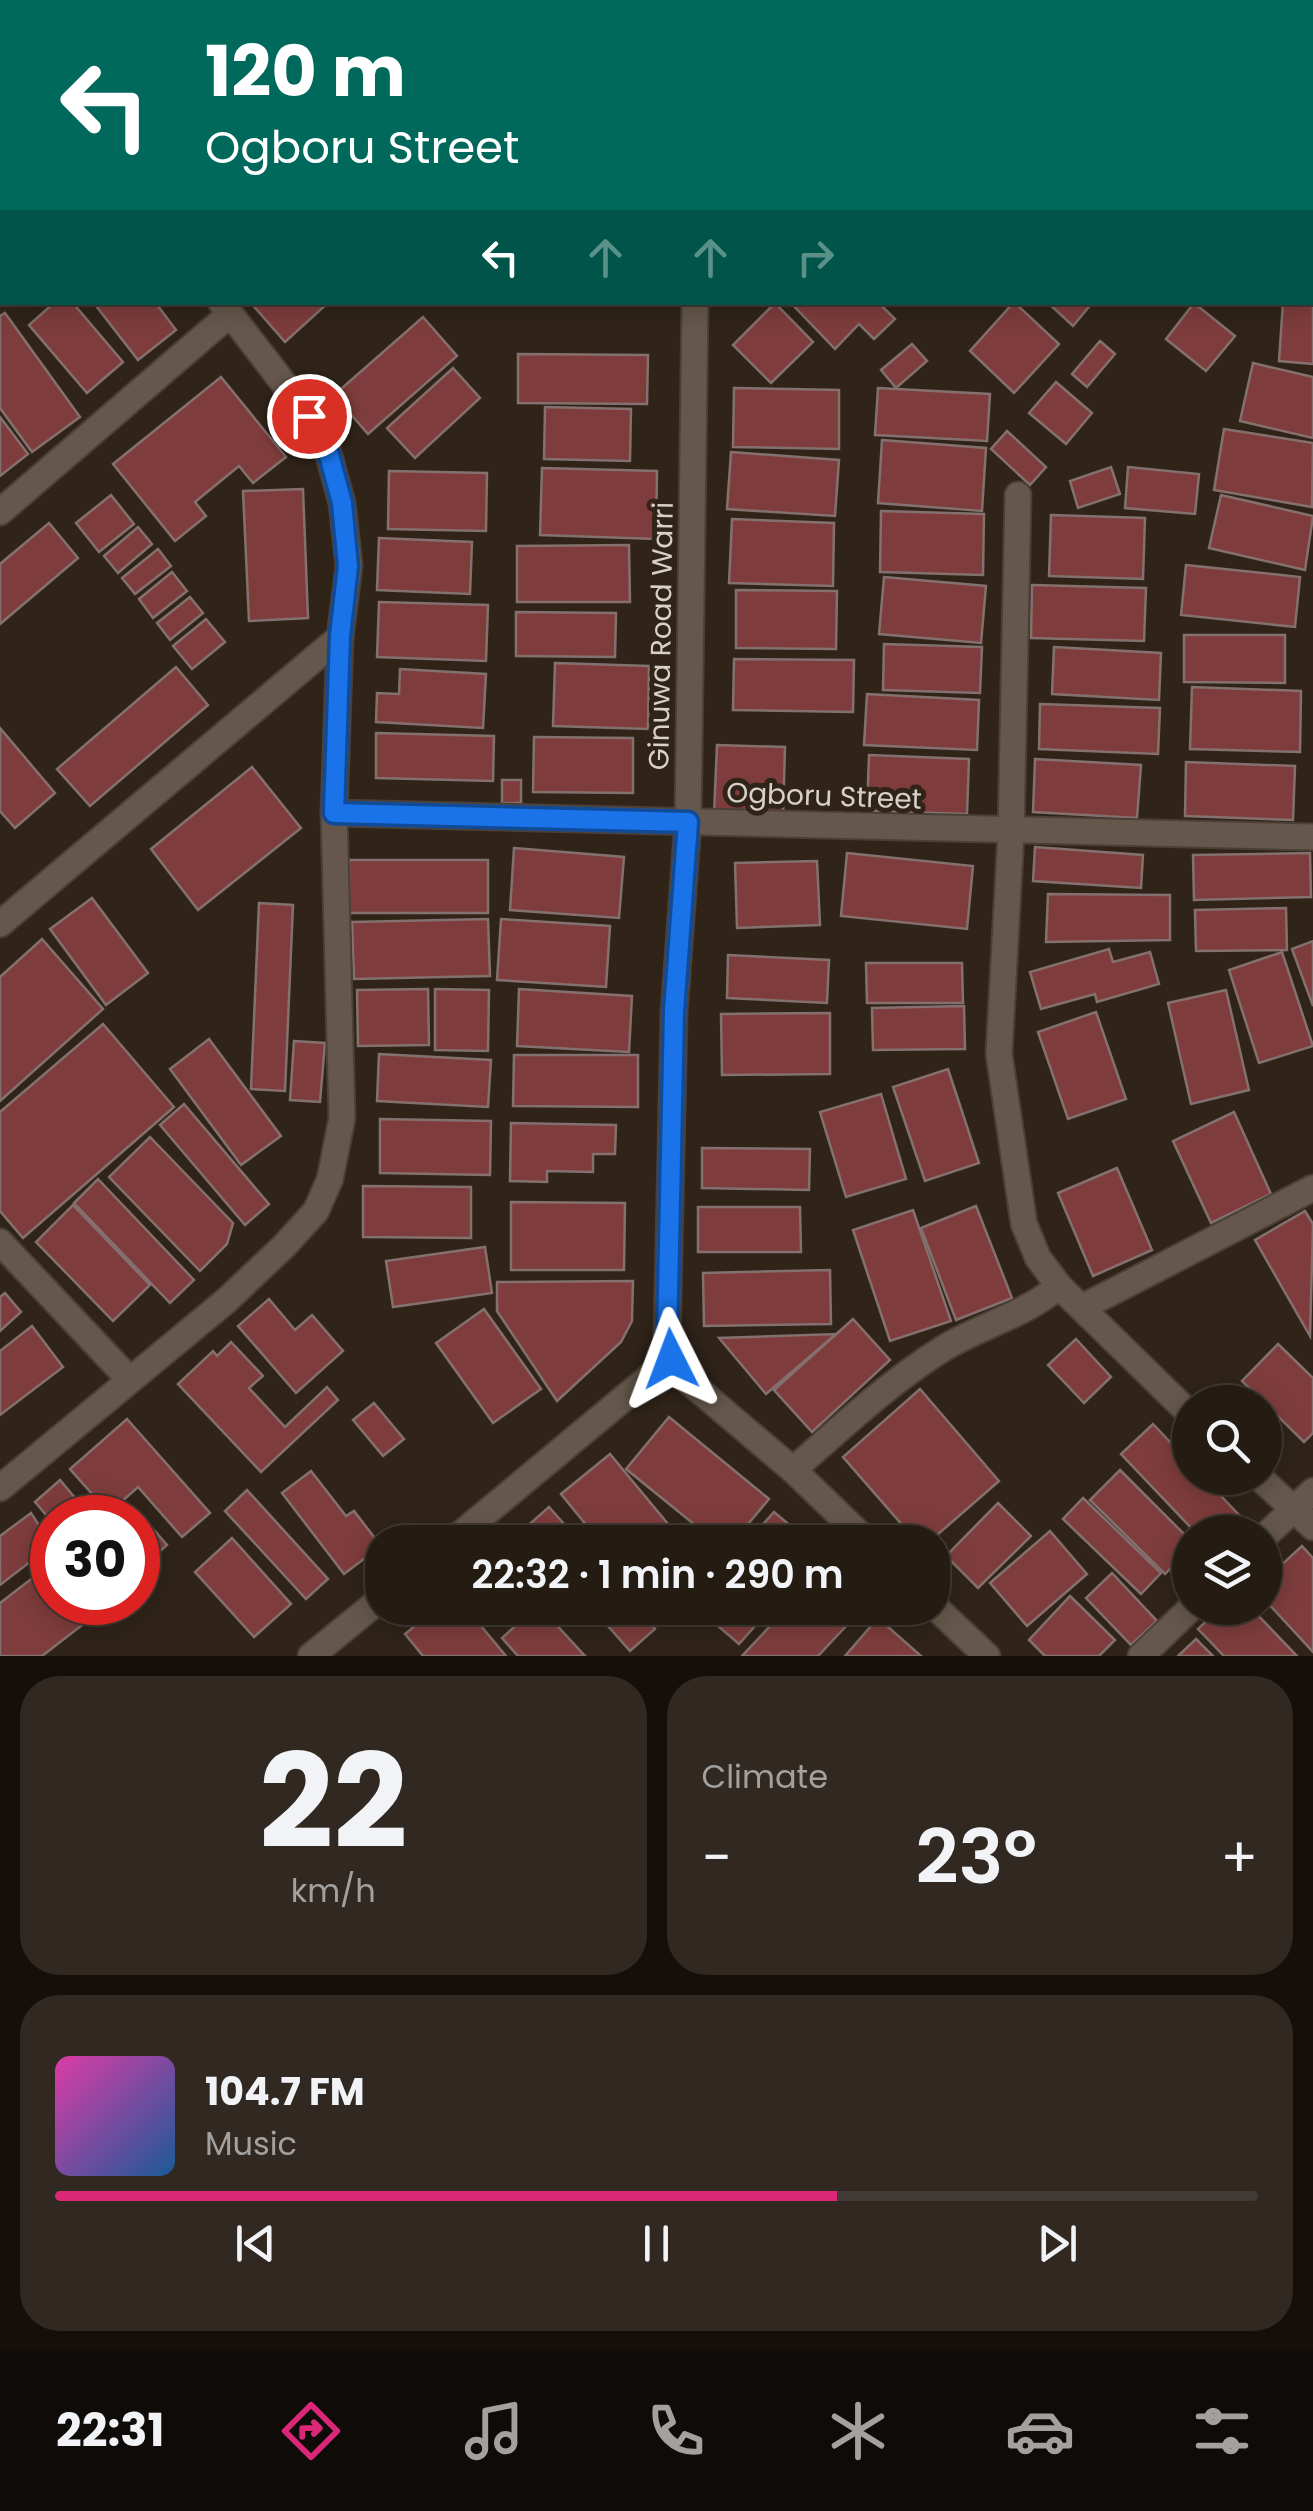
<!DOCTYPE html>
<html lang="en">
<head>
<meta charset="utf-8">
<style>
  :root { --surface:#241b13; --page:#302821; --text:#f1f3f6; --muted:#a3a1a0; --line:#413933; --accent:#db2777 }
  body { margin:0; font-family:Poppins,sans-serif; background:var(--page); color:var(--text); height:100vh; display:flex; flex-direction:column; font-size:38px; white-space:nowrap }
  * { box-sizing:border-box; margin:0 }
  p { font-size:32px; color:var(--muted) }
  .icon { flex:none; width:55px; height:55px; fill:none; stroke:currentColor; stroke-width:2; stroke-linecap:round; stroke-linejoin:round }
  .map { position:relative; height:1656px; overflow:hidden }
  .side { display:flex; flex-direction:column; gap:20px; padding:20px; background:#140f0a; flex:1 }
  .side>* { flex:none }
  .guide { position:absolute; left:0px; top:0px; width:1315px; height:305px; box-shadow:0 5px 25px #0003,0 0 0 2px var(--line); background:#00695c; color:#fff; overflow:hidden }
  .controls { position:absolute; left:1172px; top:1385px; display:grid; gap:20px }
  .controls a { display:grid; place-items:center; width:110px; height:110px; border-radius:50%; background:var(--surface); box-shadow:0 5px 25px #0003,0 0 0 2px var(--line); font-size:50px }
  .speed { position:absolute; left:30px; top:1495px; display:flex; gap:20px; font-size:50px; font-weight:700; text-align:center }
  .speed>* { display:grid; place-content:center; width:130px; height:130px; border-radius:50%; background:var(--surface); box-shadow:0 5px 25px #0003,0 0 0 2px var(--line); line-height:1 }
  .speed .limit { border:15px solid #d22; background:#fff; color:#111 }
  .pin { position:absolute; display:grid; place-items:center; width:85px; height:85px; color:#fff; margin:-42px; border:5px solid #fff; border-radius:50%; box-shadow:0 2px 10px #0007 }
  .me { position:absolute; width:110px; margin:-55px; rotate:357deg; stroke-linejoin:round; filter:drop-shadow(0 0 8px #0008) }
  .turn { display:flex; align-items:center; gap:35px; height:210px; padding:0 40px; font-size:45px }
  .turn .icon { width:130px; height:130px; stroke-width:2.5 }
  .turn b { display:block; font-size:70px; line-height:85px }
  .lanes { display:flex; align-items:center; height:95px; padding:0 40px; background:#0003; justify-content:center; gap:50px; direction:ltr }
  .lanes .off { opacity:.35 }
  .big { font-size:75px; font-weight:600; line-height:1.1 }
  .side .tile { flex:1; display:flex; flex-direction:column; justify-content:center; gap:15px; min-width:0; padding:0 35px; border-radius:40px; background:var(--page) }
  .side .dial { align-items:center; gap:0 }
  .dial b { font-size:130px; line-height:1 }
  .song { display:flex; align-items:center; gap:30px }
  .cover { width:120px; height:120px; border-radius:15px; background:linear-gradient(135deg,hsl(320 70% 55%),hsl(210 70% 35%)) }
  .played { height:10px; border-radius:5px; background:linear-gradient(90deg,var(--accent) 65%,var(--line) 65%) }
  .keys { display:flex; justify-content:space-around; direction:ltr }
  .heat { display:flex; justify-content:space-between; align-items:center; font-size:55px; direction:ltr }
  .side .tiles { flex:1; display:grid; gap:20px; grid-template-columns:1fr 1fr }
  .tile:last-child { grid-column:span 2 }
  .trip { position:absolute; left:365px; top:1525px; width:585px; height:100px; border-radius:40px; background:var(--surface); box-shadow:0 5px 25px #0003,0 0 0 2px var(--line); font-weight:600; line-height:100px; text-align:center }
  .dock { display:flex; height:160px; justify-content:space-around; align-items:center; background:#0e0b08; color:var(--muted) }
  .dock .icon { width:70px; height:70px }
  .dock .selected { color:var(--accent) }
  .dock b { font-size:45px; color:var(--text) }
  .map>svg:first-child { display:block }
  .building { fill:#7e3d3c; stroke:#84706e; stroke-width:2.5 }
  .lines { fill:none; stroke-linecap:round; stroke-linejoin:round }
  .lane-casing { stroke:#4a4037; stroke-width:16 }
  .street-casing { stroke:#4a4037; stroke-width:29 }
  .lane { stroke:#65574b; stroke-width:12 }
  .street { stroke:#65574b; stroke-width:25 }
  .route-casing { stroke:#114b97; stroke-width:25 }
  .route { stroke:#1a73e8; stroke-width:18 }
  .labels { text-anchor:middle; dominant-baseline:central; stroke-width:10; stroke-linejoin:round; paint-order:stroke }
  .street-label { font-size:28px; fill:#d8d0c9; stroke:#302419 }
</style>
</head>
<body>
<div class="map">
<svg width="1313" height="1656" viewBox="0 0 1313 1656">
  <rect width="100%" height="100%" fill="#302419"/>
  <g class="building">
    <path d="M0,0l25,2h-23l-2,61z"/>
    <path d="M261,0h74l-76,2z"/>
    <path d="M569,0h79l-82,2z"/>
    <path d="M683,0h70l3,2h-70z"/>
    <path d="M1,129l1,131 -2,2v-132z"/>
    <path d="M1313,282v82l-34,-3 4,-59h29z"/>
    <path d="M55,302h17l51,60 -36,31 -58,-68z"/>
    <path d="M93,302h62l21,28 -38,30z"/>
    <path d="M250,302h79l-44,40z"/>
    <path d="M790,302h88l17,17 -21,20 -15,-15 -24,25z"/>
    <path d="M1014,302l45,42 -45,49 -44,-42z"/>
    <path d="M1047,302h46l-20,24z"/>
    <path d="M775,303l38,39 -42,41 -38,-38z"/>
    <path d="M1194,303l41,33 -29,35 -40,-32z"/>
    <path d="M5,313l75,104 -48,35 -32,-44v-92z"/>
    <path d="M423,317l34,39 -89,78 -34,-39z"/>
    <path d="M1100,341l15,13 -28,33 -15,-13z"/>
    <path d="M912,344l15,17 -31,27 -15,-18z"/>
    <path d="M518,354l130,1 -1,49 -129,-1z"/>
    <path d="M1253,363l60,14v61l-73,-17z"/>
    <path d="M453,368l27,30 -65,60 -28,-30z"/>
    <path d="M221,377l65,80 -33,26 -14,-17 -44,36 11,14 -31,25 -62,-77z"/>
    <path d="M1056,382l36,31 -26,31 -37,-31z"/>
    <path d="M734,388l105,2v59l-106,-2z"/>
    <path d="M878,388l112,6 -3,47 -112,-6z"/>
    <path d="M545,407l86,2 -1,52 -86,-2z"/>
    <path d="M0,417l28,37 -28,22z"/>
    <path d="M1224,429l89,14 -1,64 -98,-17z"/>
    <path d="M1007,431l39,36 -16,18 -39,-36z"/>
    <path d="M882,440l104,8 -4,63 -104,-8z"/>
    <path d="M731,452l108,8 -4,56 -108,-7z"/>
    <path d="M1111,467l9,27 -42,14 -8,-27z"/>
    <path d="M1128,467l71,7 -4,40 -70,-6z"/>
    <path d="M542,468l115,3 -1,68 -116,-4z"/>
    <path d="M389,471l98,2 -1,58 -98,-2z"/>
    <path d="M303,489l5,129 -59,3 -6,-130z"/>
    <path d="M111,495l23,29 -35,28 -23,-29z"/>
    <path d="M1221,495l92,21 -8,54 -96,-22z"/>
    <path d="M881,511l103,3 -1,61 -103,-3z"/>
    <path d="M1051,515l94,3 -2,61 -94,-3z"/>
    <path d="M732,519l102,4 -1,63 -104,-3z"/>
    <path d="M49,523l29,35 -78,66v-60z"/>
    <path d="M138,527l14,17 -34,29 -14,-17z"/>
    <path d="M379,538l93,4 -2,52 -93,-4z"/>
    <path d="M629,545l1,57h-113v-56z"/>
    <path d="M158,549l13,17 -36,28 -13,-16z"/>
    <path d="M1186,565l114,12 -5,50 -114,-12z"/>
    <path d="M172,572l15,19 -34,27 -14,-19z"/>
    <path d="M884,577l102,9 -5,57 -102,-9z"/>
    <path d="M1032,585l114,3 -2,53 -113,-3z"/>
    <path d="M736,590l101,1 -1,58 -100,-1z"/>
    <path d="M190,597l13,16 -33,27 -13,-17z"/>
    <path d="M379,602l109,3 -2,56 -109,-4z"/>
    <path d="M516,612l100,1 -1,44 -99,-1z"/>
    <path d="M206,619l19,23 -33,27 -19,-23z"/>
    <path d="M1184,635h101v48l-101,-1z"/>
    <path d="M884,644l98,3 -2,46 -97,-3z"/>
    <path d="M1054,647l107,6 -2,47 -107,-6z"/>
    <path d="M734,659l120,1 -1,52 -120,-2z"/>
    <path d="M555,663l94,3 -1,63 -95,-3z"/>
    <path d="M176,667l32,38 -118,101 -33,-37z"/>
    <path d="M400,669l86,5 -3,54 -107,-6 1,-29 22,1z"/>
    <path d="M1192,687l109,4 -1,61 -110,-3z"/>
    <path d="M867,694l112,6 -2,50 -113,-5z"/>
    <path d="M1040,704l120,4 -2,46 -119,-5z"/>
    <path d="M0,728l55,65 -40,35 -15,-17z"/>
    <path d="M376,733l118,3 -1,45 -117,-3z"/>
    <path d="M534,737l99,1v55l-100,-1z"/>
    <path d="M717,745l68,2 -2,70 -69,-3z"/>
    <path d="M869,755l100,4 -2,55 -100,-3z"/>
    <path d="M1035,759l106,6 -4,53 -104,-6z"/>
    <path d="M1186,762l109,4 -2,54 -108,-4z"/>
    <path d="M252,767l49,61 -103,82 -47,-61z"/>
    <rect x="502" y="780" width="19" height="23"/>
    <path d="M1035,847l108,8 -2,33 -108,-7z"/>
    <path d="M514,848l110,9 -5,61 -109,-8z"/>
    <path d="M847,853l126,13 -6,63 -126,-13z"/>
    <path d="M1310,853l1,44 -117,3 -1,-45z"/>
    <rect x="349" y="860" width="139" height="53"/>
    <path d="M817,861l3,64 -83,3 -2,-65z"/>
    <path d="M1048,894l122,1v45l-124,2z"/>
    <path d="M92,898l56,75 -42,32 -56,-76z"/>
    <path d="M259,903l34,2 -8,186 -34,-2z"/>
    <path d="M1286,908l1,42 -91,1 -1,-41z"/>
    <path d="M488,919l2,57 -136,3 -2,-57z"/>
    <path d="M501,919l109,7 -4,61 -109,-7z"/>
    <path d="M42,939l61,70 -103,92v-124z"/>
    <path d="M1313,941v65l-21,-57z"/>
    <path d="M1109,949l4,13 37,-10 9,32 -62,18 -2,-8 -54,15 -11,-37z"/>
    <path d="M1282,952l31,94 -54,17 -30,-93z"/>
    <path d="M728,955l101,5 -2,43 -100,-5z"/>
    <path d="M866,963h96l1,40h-96z"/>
    <path d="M428,989l1,56 -71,1 -1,-56z"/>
    <path d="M435,989l54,1 -1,61 -53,-1z"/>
    <path d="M519,989l113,7 -3,56 -112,-6z"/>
    <path d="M1226,990l23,100 -58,14 -23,-101z"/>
    <path d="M964,1006l1,43 -92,1 -1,-42z"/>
    <path d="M1096,1012l30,87 -58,20 -30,-87z"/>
    <path d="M830,1013v61l-108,1 -1,-61z"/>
    <path d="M103,1024l71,83 -151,131 -23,-27v-99z"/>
    <path d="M209,1039l72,97 -40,29 -71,-96z"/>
    <path d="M294,1041l31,2 -5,59 -30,-2z"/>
    <path d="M379,1054l112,6 -3,47 -111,-6z"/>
    <path d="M514,1055h124v52l-125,-1z"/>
    <path d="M948,1069l31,94 -54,18 -32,-94z"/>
    <path d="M881,1094l25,85 -60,18 -26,-85z"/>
    <path d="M184,1104l85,100 -24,21 -85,-100z"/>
    <path d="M1234,1112l37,82 -60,29 -38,-82z"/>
    <path d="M380,1119l111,2 -1,54 -110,-2z"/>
    <path d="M511,1123l105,2 -1,29h-22v18l-46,-1v11l-37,-1z"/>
    <path d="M150,1137l83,86 -6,21 -27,27 -91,-94z"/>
    <path d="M702,1148l108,1 -1,41 -107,-2z"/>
    <path d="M1117,1168l35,82 -59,26 -35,-83z"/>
    <path d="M98,1179l96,101 -24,23 -96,-100z"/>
    <path d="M363,1186l108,1v51l-108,-1z"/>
    <path d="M511,1202l114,1 -1,67h-113z"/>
    <path d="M73,1205l77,80 -37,36 -77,-79z"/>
    <path d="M976,1206l36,92 -56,22 -35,-92z"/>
    <path d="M698,1207h102l1,45h-103z"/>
    <path d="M913,1210l38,111 -61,20 -37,-111z"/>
    <path d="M1305,1211l8,13 -3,112 -55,-96z"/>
    <path d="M485,1247l7,46 -99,14 -7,-46z"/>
    <path d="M830,1270l1,54 -127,2 -1,-53z"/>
    <path d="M633,1281l-1,40 -11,21 -64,59 -60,-90v-29z"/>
    <path d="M5,1293l16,19 -21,19v-34z"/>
    <path d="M269,1299l26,31 17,-15 31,36 -47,42 -58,-67z"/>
    <path d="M484,1309l57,80 -48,34 -57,-80z"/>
    <path d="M853,1319l37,41 -78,72 -38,-42z"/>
    <path d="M32,1326l31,41 -63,48v-64z"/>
    <path d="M836,1334l-70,60 -47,-56z"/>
    <path d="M1076,1339l35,38 -27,26 -36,-38z"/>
    <path d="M231,1342l32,34 -14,12 36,39 42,-40 11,13 -77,72 -83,-88 35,-33 4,5z"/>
    <path d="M1278,1344l35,34v55l-9,9 -62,-61z"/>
    <path d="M920,1389l79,92 -70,61h-12l-74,-85z"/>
    <path d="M374,1403l30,36 -21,17 -30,-36z"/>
    <path d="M669,1417l100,82 -36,43h-17l-90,-73z"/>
    <path d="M127,1419l83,94 -28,24 -44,-50 -29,26 -39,-44z"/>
    <path d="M1153,1424l37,39v15h14l36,38 -16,16h-29l-74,-78z"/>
    <path d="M610,1454l73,88h-83l-39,-48z"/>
    <path d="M1120,1470l70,70v9l-25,25 -75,-74z"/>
    <path d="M311,1471l35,45 8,-5 27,35 -37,28 -62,-81z"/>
    <path d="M60,1480l32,38h-40v4l-17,-20z"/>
    <path d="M247,1490l81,89 -22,20 -81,-88z"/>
    <path d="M1083,1498l78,75 -20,21 -78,-75z"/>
    <path d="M998,1503l33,33 -53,52 -32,-32z"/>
    <path d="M549,1507l31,35h-45l-11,-13z"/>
    <path d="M774,1512l36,30h-63z"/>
    <path d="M31,1513l21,32 -52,40v-49z"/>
    <path d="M141,1515l26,30 -29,26 -1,-53z"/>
    <path d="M1050,1531l37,43 -60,52 -37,-43z"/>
    <path d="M232,1538l59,66 -37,33 -59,-65z"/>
    <path d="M1302,1546l11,12v94l-48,-52v-20z"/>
    <path d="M52,1563v39h39l8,10 -57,44h-42v-53z"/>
    <path d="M1112,1573l45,48 -26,24 -45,-47z"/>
    <path d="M1070,1596l45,44 -16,16h-54l-16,-16z"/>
    <path d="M437,1608h29l40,48h-83l-18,-22z"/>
    <path d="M497,1608h27l-14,13z"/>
    <path d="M535,1608h6l44,48h-67l-16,-18z"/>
    <path d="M592,1608h45l18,21 -25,22z"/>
    <path d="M697,1608h74l-32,36z"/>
    <path d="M787,1608h76l-45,48h-76z"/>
    <path d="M1220,1608h31l46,48h-73l-26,-27z"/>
    <path d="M878,1618l43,38h-76z"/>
    <path d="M1196,1639l17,17h-35z"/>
  </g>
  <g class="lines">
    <defs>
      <g id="lane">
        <path d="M47,0l2,2"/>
        <path d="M1286,0l4,2"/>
        <path d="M107,2l2,-2"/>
        <path d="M1312,18h1"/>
      </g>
      <g id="street">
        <path d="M472,0l2,2"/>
        <path d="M209,2l3,-2"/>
        <path d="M947,2l1,-2"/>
        <path d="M0,117l2,-2"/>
        <path d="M695,302l-7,520 -14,191 -7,326 14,36 112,95 75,72"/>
        <path d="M1018,495l-7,337 -12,222 25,170 14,34 21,28 131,128"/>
        <path d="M0,512l230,-198"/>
        <path d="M334,813l979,24"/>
        <path d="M0,924l340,-287"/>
        <path d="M0,1242l130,138"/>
        <path d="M1083,1307l230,-119"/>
        <path d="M793,1470c49,-43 95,-87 151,-122 38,-23 81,-33 115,-62"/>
        <path d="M1260,1478l53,49"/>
        <path d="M0,1488l227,-188 58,-55 31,-34 14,-32 12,-61 -8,-305 6,-176 9,-71 -7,-63 -16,-58 -17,-29 -88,-114"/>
        <path d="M1265,1536l48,-45"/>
        <path d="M451,1542l220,-183"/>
        <path d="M932,1604l55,52"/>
        <path d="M311,1656l71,-58"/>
        <path d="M1141,1656l50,-48"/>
      </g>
    </defs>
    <use href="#lane" class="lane-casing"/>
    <use href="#street" class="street-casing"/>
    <use href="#lane" class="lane"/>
    <use href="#street" class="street"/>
  </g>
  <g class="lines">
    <defs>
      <path id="route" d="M309,416l17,28 16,59 6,63 -8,70 -6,177 354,9 -14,190 -7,327 4,20"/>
    </defs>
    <use href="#route" class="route-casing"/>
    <use href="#route" class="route"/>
  </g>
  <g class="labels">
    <g class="street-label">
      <text transform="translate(661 636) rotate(-89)">Ginuwa Road Warri</text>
      <text transform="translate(824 796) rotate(2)">Ogboru Street</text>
    </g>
  </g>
</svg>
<div class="controls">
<a><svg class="icon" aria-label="search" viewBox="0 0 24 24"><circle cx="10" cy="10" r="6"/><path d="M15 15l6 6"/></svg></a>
<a><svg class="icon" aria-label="layers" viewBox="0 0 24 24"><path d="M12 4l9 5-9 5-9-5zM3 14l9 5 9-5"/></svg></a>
</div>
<div class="speed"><div class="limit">30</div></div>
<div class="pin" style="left:309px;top:416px;background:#d93025"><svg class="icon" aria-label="arrive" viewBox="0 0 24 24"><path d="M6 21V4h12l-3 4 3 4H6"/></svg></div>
<svg class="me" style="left:671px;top:1359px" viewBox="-20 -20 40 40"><path d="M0-17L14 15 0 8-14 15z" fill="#1a73e8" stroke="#fff" stroke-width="4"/></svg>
<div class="trip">22:32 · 1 min · 290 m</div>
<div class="guide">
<div class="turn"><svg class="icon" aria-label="left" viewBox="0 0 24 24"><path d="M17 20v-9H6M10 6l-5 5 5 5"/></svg><div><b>120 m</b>Ogboru Street</div></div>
<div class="lanes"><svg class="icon" aria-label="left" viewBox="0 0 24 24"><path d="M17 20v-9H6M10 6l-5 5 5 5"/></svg><svg class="icon off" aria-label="ahead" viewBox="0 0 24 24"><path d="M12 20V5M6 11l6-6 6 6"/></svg><svg class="icon off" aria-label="ahead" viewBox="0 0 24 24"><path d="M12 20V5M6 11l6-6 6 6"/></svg><svg class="icon off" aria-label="right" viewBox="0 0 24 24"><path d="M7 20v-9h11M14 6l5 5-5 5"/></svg></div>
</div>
</div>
<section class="side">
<div class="tiles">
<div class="tile dial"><b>22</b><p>km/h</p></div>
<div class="tile"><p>Climate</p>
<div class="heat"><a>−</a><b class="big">23°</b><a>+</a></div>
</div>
<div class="tile">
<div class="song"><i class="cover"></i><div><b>104.7 FM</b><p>Music</p></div></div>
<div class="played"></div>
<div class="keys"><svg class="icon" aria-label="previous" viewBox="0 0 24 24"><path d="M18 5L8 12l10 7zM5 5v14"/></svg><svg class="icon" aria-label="pause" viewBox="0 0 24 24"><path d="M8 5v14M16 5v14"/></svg><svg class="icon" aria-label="next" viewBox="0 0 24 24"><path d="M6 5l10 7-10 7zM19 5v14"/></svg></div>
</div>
</div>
</section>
<nav class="dock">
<b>22:31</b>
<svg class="icon selected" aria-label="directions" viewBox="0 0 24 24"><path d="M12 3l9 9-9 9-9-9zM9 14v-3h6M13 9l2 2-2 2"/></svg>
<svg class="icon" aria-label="music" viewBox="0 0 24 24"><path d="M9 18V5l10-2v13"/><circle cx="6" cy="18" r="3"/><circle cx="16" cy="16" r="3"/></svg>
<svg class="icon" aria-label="phone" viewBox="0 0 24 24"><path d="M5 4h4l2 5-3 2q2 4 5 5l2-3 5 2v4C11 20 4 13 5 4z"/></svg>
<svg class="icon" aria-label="climate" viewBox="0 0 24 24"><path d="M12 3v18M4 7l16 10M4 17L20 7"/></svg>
<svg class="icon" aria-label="car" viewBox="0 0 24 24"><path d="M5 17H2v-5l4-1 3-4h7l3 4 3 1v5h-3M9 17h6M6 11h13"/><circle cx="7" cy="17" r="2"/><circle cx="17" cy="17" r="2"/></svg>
<svg class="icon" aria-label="filters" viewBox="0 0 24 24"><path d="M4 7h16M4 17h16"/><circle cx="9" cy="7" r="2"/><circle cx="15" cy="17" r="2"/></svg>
</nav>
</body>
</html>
